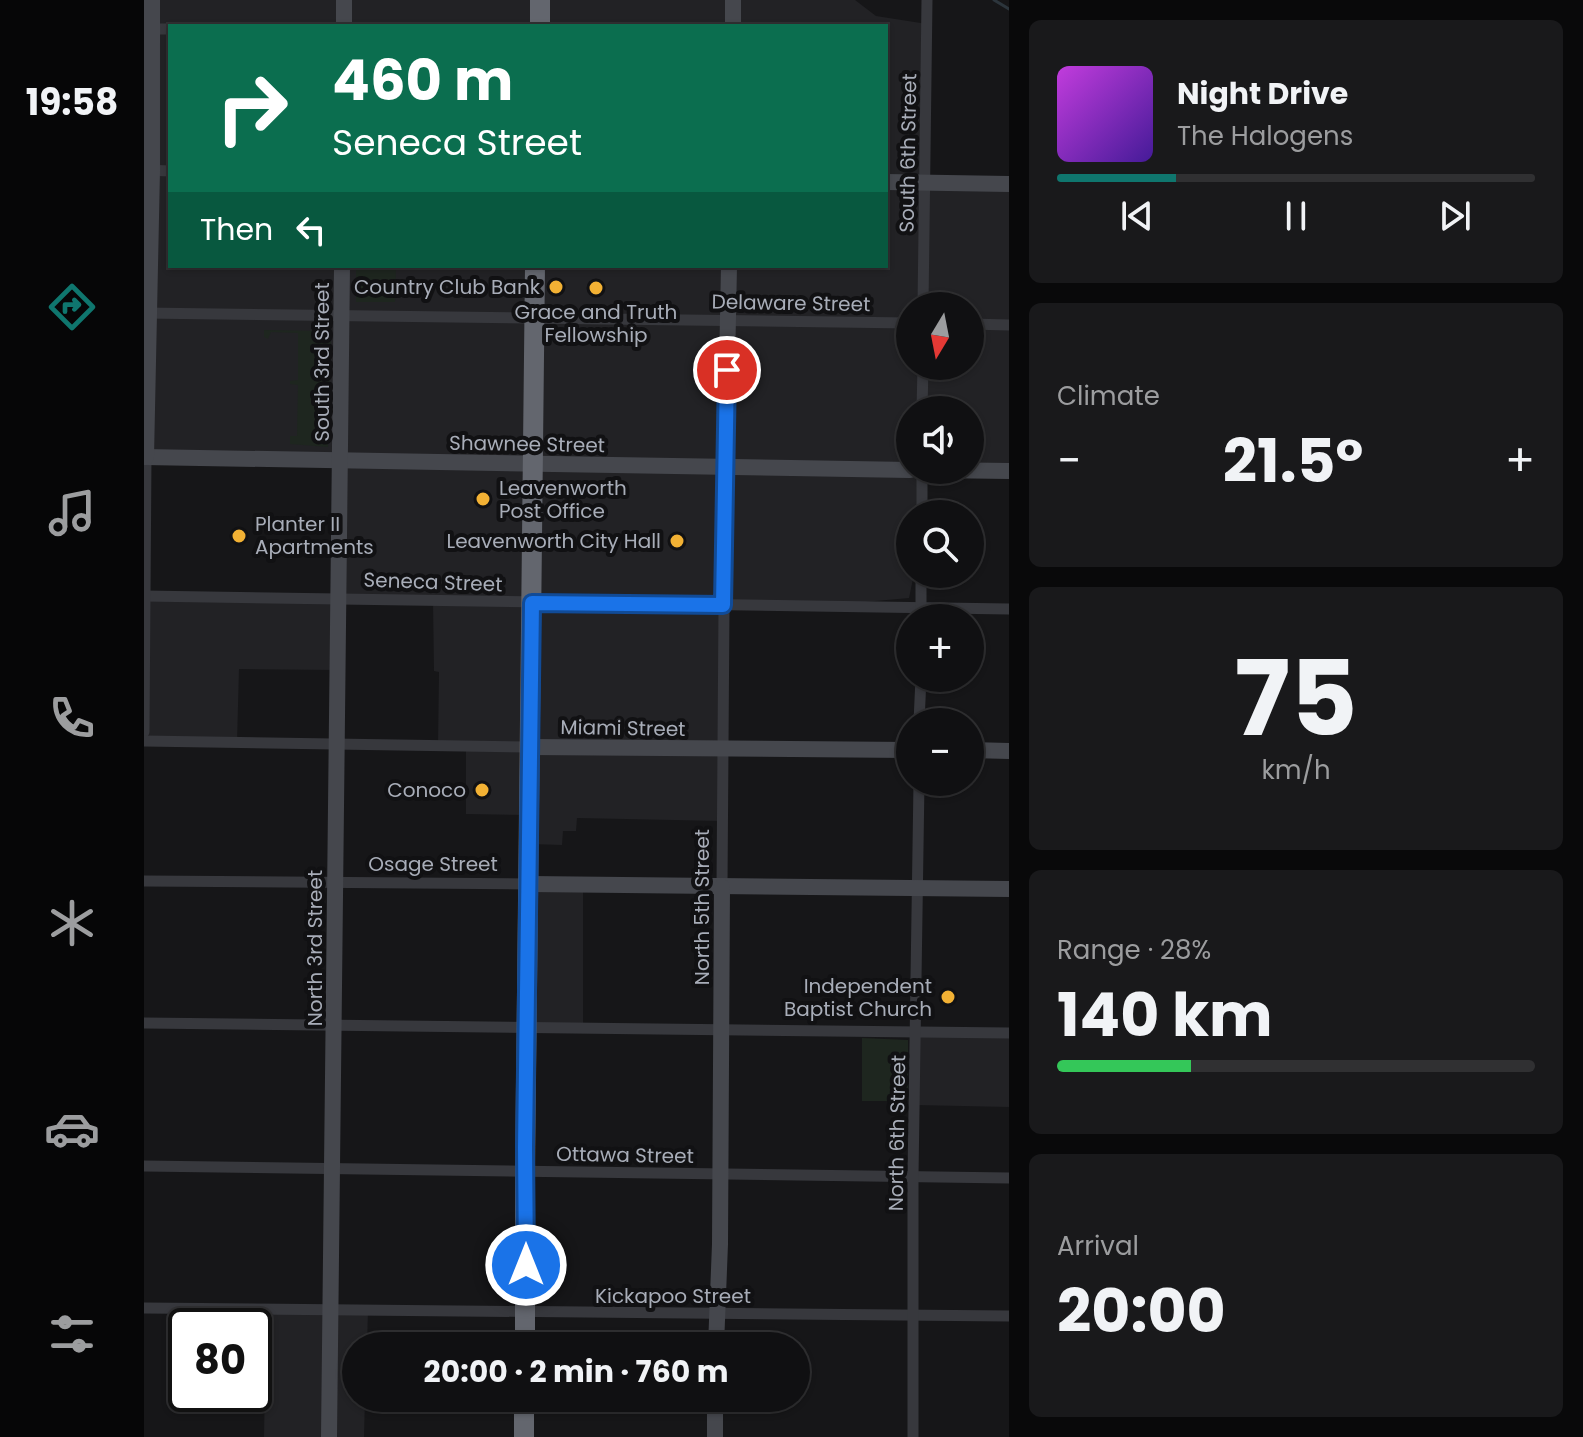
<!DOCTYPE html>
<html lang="en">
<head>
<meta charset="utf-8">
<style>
  :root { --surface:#101012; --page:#19191b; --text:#f1f3f6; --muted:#9c9d9f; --line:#303032; --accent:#0f766e }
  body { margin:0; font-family:Poppins,sans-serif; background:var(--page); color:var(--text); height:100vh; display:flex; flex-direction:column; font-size:30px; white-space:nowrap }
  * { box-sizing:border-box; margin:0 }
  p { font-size:26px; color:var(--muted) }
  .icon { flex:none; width:44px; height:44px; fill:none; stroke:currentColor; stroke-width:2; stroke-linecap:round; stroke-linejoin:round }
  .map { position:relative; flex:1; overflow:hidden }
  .panel { display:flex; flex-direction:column; gap:20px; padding:20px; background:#09090a; width:574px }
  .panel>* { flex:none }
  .hud { position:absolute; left:24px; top:24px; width:720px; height:244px; border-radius:0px; box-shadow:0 2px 6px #0004,0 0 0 2px var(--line); background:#0b6e4f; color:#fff; overflow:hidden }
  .needle { width:52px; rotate:190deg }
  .tools { position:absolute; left:752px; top:292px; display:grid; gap:16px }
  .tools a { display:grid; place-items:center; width:88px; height:88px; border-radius:50%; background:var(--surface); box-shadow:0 2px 6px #0004,0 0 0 2px var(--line); font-size:40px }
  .speed { position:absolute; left:24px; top:1308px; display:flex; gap:16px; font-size:40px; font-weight:700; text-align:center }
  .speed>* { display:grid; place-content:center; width:104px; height:104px; border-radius:50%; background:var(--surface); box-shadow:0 2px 6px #0004,0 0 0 2px var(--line); line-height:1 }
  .speed .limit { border:4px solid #111; border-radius:12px; background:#fff; color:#111 }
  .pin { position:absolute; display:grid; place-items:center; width:68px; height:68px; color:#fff; margin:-34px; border:4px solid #fff; border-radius:50%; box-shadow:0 2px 8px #0007 }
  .me { position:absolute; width:88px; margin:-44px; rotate:0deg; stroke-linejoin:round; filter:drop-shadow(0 0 6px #0008) }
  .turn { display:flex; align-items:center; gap:28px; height:168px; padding:0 32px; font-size:36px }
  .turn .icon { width:104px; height:104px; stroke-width:2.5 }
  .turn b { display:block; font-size:56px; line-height:68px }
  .then { display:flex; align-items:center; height:76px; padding:0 32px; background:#0003; gap:16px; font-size:30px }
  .big { font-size:60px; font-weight:700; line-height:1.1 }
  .panel .tile { flex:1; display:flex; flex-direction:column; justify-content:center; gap:12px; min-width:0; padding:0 28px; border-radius:12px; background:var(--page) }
  .panel .dial { align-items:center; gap:0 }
  .dial b { font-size:104px; line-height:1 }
  .song { display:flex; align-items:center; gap:24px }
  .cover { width:96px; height:96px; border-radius:12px; background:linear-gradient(135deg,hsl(290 70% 55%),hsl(260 70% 35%)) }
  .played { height:8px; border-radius:4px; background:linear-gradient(90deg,var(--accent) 25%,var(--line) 25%) }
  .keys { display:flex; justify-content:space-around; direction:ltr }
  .heat { display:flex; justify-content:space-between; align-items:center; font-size:44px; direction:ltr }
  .charge { height:12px; border-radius:6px; background:linear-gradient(90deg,#34c759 28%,var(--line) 0) }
  .trip { position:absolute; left:198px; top:1332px; width:468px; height:80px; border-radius:40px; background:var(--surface); box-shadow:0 2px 6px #0004,0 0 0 2px var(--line); font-weight:700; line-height:80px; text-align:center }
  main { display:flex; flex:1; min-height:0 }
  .tabs { display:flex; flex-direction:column; width:144px; justify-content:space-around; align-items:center; background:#060607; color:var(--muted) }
  .tabs .icon { width:56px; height:56px }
  .tabs .current { color:var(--accent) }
  .tabs b { font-size:36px; color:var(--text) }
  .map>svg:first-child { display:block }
  .built { fill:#222225; fill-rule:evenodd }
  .green { fill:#1e261f }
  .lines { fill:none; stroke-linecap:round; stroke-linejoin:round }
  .stream { stroke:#2c353c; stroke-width:3 }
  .street { stroke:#37383d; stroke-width:11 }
  .secondary { stroke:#45474d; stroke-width:16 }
  .highway { stroke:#63666e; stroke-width:20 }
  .route-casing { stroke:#114b97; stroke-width:20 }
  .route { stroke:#1a73e8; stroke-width:14 }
  .poi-dot { fill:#f2b134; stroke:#111113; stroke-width:3 }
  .labels { text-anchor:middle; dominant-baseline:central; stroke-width:8; stroke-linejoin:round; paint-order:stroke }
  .street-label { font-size:20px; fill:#a8adb8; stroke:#111113 }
  .poi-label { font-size:20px; fill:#a8adb8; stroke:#111113; text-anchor:end }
</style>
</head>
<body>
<main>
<nav class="tabs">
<b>19:58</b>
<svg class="icon current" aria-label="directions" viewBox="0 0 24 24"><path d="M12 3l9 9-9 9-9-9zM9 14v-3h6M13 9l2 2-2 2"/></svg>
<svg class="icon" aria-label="music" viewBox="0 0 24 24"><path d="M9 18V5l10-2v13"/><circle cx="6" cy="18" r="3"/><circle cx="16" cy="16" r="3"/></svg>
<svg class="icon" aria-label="phone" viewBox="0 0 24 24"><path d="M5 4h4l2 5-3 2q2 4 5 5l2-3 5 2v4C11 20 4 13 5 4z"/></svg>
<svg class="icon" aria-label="climate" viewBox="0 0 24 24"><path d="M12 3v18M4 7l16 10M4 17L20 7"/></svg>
<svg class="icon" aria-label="car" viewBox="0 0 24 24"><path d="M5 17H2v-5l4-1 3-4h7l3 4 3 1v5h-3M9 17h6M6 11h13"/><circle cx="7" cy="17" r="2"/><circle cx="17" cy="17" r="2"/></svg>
<svg class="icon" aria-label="filters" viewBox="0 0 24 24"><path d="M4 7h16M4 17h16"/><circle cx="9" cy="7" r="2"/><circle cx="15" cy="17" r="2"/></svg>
</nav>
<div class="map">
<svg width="865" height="1437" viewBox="0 0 865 1437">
  <rect width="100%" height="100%" fill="#161618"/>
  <g class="built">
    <path d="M8,0h703l21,16 51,8 -2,158 84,2v287l-39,-1v-60h-60v60h12v44h-12v60h4l-5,24 -89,8 -97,-1 -1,216 -145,-3 -1,13h-13l-1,14 -32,-1v-29l-64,-1v-68h-28l1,-74 -5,-1 -1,-70 -94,-4 -1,73 -99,-1 -2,74 -93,-2v-145l194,1 3,-138 -195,-2zM26,26h716v240h-716zM766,306h60v60h-60z"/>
    <path d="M386,884l53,2v142l-56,-1z"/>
    <path d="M773,1032l92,1v74l-94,-2z"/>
    <path d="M82,1309l142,2 -1,35h-11v52h9l-1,39h-100l1,-59 -11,-5v-47h-28z"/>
  </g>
  <g class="green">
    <path d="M212,266h40l-1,36h-39z"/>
    <path d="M120,330l61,1v4l4,1 2,-4 -3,115 -38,-3v-8h7l1,-51 -8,-1v-3l8,-1v-47l-27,-1 -3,7 -4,-2z"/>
    <path d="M718,1038l46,2v61h-46z"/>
  </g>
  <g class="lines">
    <path class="stream" d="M850,0l15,9"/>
    <g class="street">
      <path d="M0,29h26"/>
      <path d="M1,170l25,1"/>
      <path d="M779,306l4,-306"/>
      <path d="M0,313l766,10"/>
      <path d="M826,324l39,1"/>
      <path d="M778,410l1,-44"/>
      <path d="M778,514v-44"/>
      <path d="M0,596l865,13"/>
      <path d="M777,618v-44"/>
      <path d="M775,722l2,-44"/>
      <path d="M0,732l2,-275"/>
      <path d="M0,741l386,6"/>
      <path d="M0,881l386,3"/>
      <path d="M578,887l3,-419"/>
      <path d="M0,1023l865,10"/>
      <path d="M0,1166l865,12"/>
      <path d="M0,1308l865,8"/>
      <path d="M769,1437v-261l6,-394"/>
    </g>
    <g class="secondary">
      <path d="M589,0v26"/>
      <path d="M200,26v-26"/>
      <path d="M742,182l123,2"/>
      <path d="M0,457l766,13"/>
      <path d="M2,457l6,-287v-170"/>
      <path d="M581,468l4,-202"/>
      <path d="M791,470l74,1"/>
      <path d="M386,747l380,3"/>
      <path d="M826,750l39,1"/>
      <path d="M386,884l479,5"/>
      <path d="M572,1346l4,-102 2,-357"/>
      <path d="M571,1398v39"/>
      <path d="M185,1437l13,-1171"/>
    </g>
    <g class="highway">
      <path d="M396,26v-26"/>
      <path d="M381,1346v-174l10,-906"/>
      <path d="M380,1437v-39"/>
    </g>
  </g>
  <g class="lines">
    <defs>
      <path id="route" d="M382,1265l-1,-117 7,-545 191,2 4,-235"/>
    </defs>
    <use href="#route" class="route-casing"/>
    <use href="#route" class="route"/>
  </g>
  <g class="poi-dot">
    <circle cx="412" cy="287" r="8"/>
    <circle cx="452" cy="288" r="8"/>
    <circle cx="339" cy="499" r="8"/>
    <circle cx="95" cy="536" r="8"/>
    <circle cx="533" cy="541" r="8"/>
    <circle cx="338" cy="790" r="8"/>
    <circle cx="804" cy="997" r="8"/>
  </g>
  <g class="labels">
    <g class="street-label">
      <text transform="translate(764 153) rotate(-89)">South 6th Street</text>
      <text transform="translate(647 303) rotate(1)">Delaware Street</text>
      <text transform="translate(178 362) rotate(-90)">South 3rd Street</text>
      <text transform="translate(383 444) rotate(1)">Shawnee Street</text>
      <text transform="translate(289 582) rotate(2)">Seneca Street</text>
      <text transform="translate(479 728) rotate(1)">Miami Street</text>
      <text x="289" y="864">Osage Street</text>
      <text transform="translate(558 907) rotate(-90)">North 5th Street</text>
      <text transform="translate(171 948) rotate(-90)">North 3rd Street</text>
      <text transform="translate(753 1133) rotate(-89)">North 6th Street</text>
      <text transform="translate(481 1155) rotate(1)">Ottawa Street</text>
      <text x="529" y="1296">Kickapoo Street</text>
    </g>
    <g class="poi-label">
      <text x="396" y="287">Country Club Bank</text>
      <text x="452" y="312" text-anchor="middle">Grace and Truth<tspan x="452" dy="23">Fellowship</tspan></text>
      <text x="355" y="488" text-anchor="start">Leavenworth<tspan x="355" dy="23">Post Office</tspan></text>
      <text x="111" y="524" text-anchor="start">Planter II<tspan x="111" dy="23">Apartments</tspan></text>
      <text x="517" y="541">Leavenworth City Hall</text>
      <text x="322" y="790">Conoco</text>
      <text x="788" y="986">Independent<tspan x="788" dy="23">Baptist Church</tspan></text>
    </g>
  </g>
</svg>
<div class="tools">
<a><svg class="needle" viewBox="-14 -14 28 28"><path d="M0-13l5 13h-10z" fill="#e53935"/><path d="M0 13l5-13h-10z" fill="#9c9d9f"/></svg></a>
<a><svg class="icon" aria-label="sound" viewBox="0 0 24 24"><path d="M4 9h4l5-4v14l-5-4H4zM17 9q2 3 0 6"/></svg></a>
<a><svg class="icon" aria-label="search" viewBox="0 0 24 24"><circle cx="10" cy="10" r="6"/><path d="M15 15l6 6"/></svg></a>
<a>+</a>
<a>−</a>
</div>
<div class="speed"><div class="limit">80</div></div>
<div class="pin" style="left:583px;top:370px;background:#d93025"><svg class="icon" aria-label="arrive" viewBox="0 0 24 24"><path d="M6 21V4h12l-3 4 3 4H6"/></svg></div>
<svg class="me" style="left:382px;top:1265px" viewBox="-20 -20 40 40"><circle r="17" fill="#1a73e8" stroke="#fff" stroke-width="3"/><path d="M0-11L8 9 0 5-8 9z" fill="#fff"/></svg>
<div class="trip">20:00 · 2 min · 760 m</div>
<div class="hud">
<div class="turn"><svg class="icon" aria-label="right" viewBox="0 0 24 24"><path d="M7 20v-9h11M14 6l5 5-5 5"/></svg><div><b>460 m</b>Seneca Street</div></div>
<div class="then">Then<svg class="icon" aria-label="left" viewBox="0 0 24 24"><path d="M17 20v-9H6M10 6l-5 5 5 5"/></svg></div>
</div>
</div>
<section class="panel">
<div class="tile">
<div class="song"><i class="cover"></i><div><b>Night Drive</b><p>The Halogens</p></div></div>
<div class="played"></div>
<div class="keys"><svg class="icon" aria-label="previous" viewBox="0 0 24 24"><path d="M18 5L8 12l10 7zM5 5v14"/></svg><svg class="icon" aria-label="pause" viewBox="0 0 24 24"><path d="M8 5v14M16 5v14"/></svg><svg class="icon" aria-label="next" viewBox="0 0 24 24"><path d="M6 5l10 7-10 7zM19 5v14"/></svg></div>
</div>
<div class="tile"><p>Climate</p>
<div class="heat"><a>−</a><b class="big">21.5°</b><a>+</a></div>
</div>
<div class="tile dial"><b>75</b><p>km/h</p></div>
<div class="tile"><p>Range · 28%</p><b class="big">140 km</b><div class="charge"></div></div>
<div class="tile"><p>Arrival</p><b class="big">20:00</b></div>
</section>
</main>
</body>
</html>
